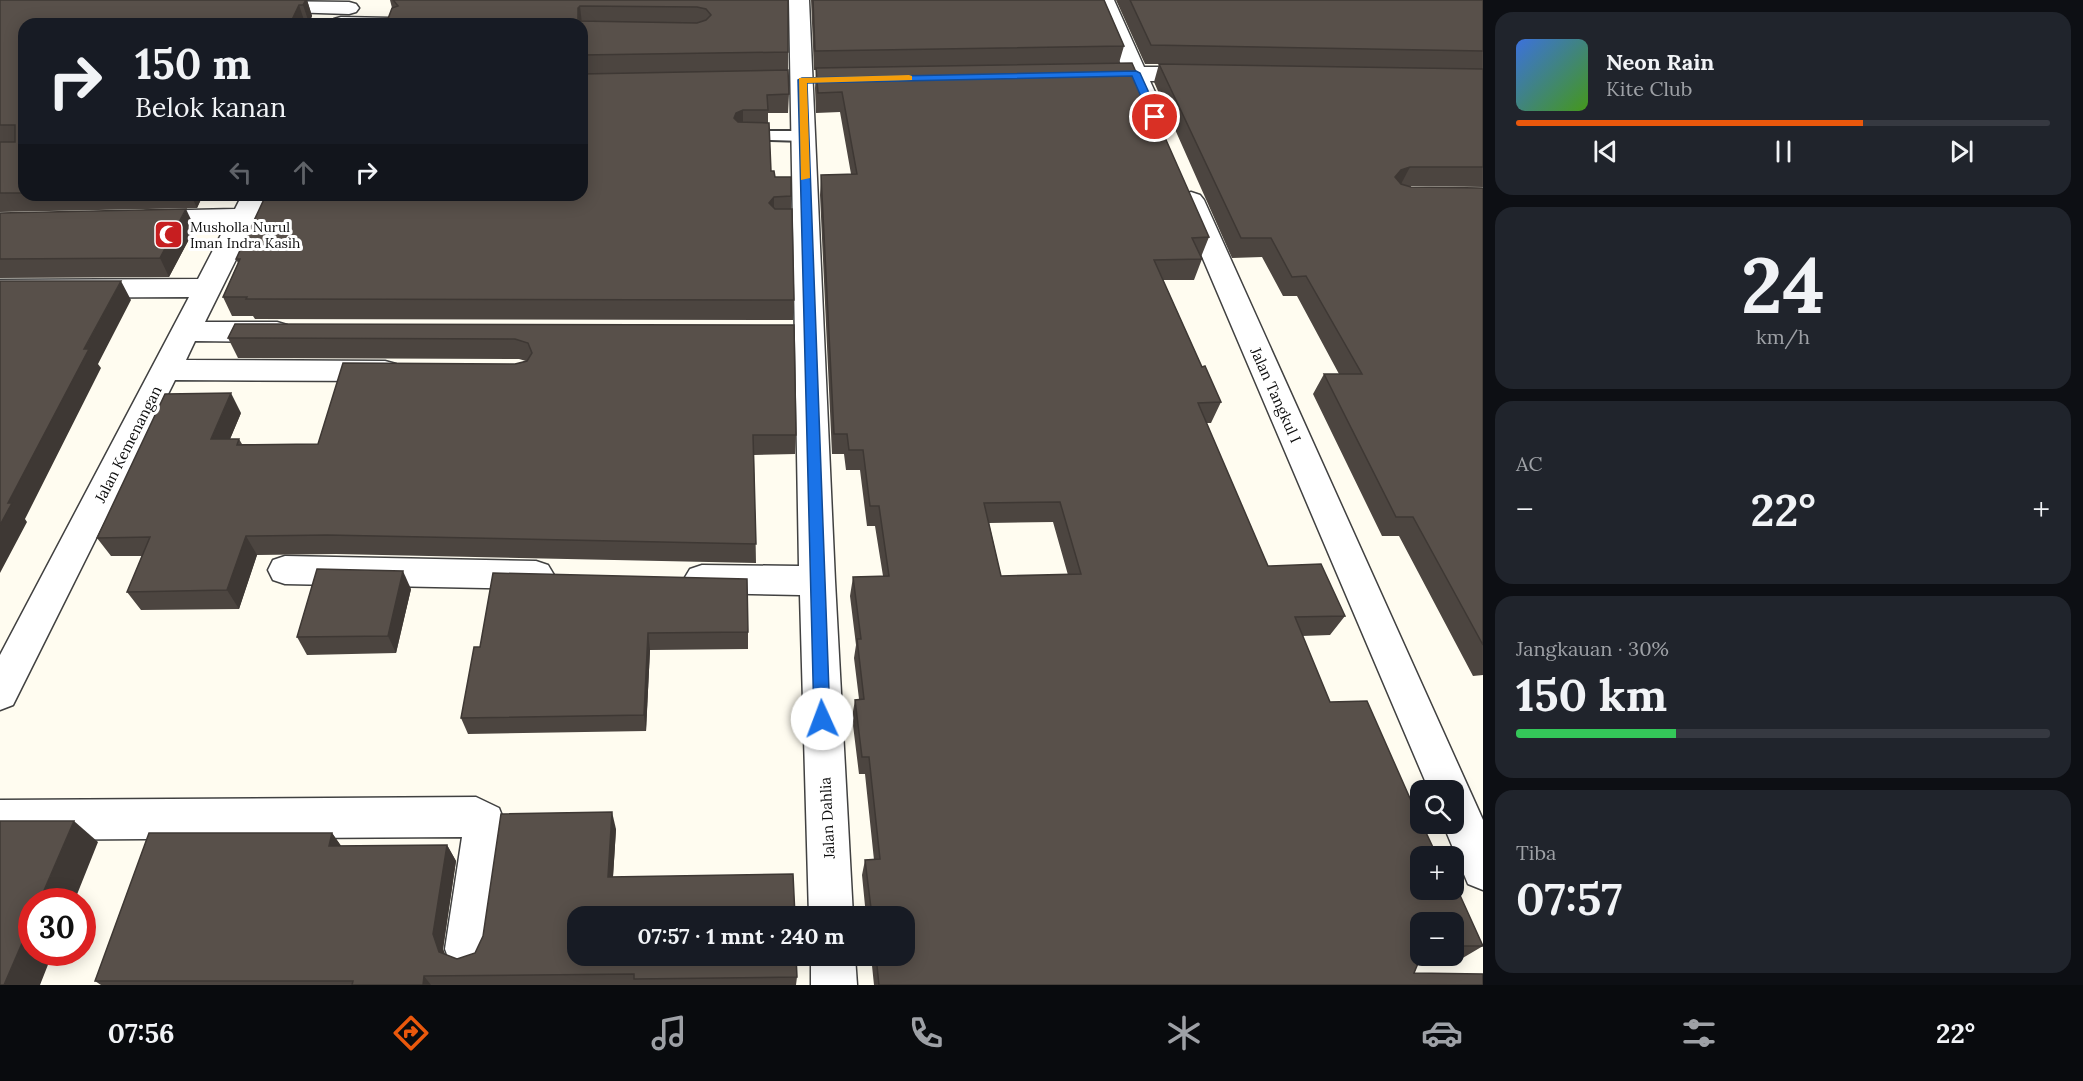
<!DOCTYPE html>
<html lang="id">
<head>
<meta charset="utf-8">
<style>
  :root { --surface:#171b24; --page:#20242c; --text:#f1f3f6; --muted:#9ea1a6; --line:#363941; --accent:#ea580c }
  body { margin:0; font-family:Lora,serif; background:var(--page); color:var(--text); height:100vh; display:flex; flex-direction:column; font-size:22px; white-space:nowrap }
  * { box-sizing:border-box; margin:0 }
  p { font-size:20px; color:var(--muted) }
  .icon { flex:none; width:33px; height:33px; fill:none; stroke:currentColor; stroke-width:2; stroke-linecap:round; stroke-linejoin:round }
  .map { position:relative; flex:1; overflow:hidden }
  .side { display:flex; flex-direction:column; gap:12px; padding:12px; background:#0d0f14; width:600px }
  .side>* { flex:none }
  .top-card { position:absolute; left:18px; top:18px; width:570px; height:183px; border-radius:18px; box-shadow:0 3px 15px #0003; background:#171b24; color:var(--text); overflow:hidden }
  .fabs { position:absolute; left:1410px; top:780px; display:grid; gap:12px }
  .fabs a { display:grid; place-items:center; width:54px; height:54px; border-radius:12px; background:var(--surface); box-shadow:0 3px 15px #0003; font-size:30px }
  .speed { position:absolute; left:18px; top:888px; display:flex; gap:12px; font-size:30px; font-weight:700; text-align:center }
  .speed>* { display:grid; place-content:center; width:78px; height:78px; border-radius:50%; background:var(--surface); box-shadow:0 3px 15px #0003; line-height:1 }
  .speed .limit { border:9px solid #d22; background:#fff; color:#111 }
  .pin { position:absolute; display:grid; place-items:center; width:51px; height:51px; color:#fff; margin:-26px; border:3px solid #fff; border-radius:50%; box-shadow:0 2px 6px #0007 }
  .me { position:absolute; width:66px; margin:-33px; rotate:358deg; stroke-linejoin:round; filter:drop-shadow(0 0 4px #0008) }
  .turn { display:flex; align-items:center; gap:21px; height:126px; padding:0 18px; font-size:27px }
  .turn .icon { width:78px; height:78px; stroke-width:2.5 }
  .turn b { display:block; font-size:42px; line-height:51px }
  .lanes { display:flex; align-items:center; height:57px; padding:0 18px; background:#0003; justify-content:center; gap:30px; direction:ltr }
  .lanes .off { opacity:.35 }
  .big { font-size:45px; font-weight:800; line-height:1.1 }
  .side .widget { flex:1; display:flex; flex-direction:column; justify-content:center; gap:9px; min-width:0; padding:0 21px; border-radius:18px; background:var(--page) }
  .side .dial { align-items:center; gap:0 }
  .dial b { font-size:78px; line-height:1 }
  .song { display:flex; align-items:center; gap:18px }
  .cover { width:72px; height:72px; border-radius:9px; background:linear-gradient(135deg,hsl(220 70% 55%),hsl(100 70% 35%)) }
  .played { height:6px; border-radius:3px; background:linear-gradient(90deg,var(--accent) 65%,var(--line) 65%) }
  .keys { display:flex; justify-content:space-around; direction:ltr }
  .heat { display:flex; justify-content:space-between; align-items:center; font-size:33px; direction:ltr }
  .charge { height:9px; border-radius:4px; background:linear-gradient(90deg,#34c759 30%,var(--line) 0) }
  .trip { position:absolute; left:567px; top:906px; width:348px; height:60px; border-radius:18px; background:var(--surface); box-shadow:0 3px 15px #0003; font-weight:800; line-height:60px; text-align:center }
  .dock { display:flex; height:96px; justify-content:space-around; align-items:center; background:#090b0e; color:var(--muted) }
  .dock .icon { width:42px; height:42px }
  .dock .current { color:var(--accent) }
  .dock b { font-size:27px; color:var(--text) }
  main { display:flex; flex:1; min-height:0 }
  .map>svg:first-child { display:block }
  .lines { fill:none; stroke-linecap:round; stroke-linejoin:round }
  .service-casing { stroke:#414141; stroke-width:4 }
  .minor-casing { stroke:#414141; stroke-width:3 }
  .service { fill:#fff; fill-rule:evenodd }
  .minor { fill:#fff; fill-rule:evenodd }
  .wall { fill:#4c4540; fill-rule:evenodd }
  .shaded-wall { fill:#3e3834 }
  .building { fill:#58504a; stroke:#3e3834; stroke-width:1.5; fill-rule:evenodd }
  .route { fill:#1a73e8; stroke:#114b97; stroke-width:1.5 }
  .slow { fill:#f59e0b }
  .labels { text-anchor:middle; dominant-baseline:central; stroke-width:6; stroke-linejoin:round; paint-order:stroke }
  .far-poi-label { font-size:14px; fill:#0e0e0e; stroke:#fff; text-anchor:start }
  .street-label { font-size:15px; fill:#0e0e0e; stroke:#fff }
</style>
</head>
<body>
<main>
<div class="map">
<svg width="1483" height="985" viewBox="0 0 1483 985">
  <rect width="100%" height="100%" fill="#fffcf0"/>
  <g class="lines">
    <defs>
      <path id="service" d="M744,131h60l8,5 -8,5 -66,-2 -2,-3 2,-3z"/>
      <g id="minor">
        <path d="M789,0h20l26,581 18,335h-44l-9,-321 -98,-2 -12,-4 -6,-10 6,-10 12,-4 97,1z"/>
        <path d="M1094,0h20l30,67h58l8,2 3,5 -3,5 -8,2h-52l5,11 -3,5 -8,2 -8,-2 -8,-16 -44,-2 -3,-5 3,-5 38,-2z"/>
        <path d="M264,1l85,1 7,2 3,4 -3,4 -7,2 -92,-3 -3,-4 3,-4z"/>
        <path d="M341,17l49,1 7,2 3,4 -69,-1 3,-4z"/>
        <path d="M1191,192l9,3 4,5 279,620v70l-15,-6 -25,-60h11v-34h-25l-251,-590 4,-5z"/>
        <path d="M242,195h26l-63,127h72l10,3 4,7 -4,7 -10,3 -82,-1 -9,19 199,1 11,3 4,7 -4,7 -11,3 -210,-1 -162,325 -13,5v-55l189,-358 -189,1v-18l198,-1 28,-54 -80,2 -9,-2 -4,-6 4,-6 9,-2 89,-2z"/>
        <path d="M285,556l251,5 12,4 6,10 -6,10 -12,4 -251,-5 -12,-4 -5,-10 5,-10z"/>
        <path d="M476,797l23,11 7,18 -17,123 -6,16 -16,6 -16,-6 -6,-16 17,-112 -462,3v-40z"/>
        <path d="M811,956h44l2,29h-46z"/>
      </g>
    </defs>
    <use href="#service" class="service-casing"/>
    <use href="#minor" class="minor-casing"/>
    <use href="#service" class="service"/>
    <use href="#minor" class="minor"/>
  </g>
  <g class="wall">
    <path d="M0,0h307l5,16 -3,7h-4l-1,1h-280v171h179l-6,13 -197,4z"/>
    <path d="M390,0h398v70l1,24 -1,19h-20v10l3,48 4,6 16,19v13l3,91 -1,20 -538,-1 -2,-3h-21l-9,-19 15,-34 -2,-4 346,-64v-171l-190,-16z"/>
    <path d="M811,0h293l20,46 -5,17 90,174 -8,20 1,2 -8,21h-31l39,87 19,35 -10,21h-5l62,143 77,50 -15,19 -28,1 28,66 107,154 46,90 -22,13 -42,1 -5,13 69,12h-609l-3,-29h33v-40h-38l-4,-41 3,-15h9l-9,-86h-6l-7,-57 3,-17 4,-1 -5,-41 2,-13 -6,-49 3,-19 30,-1 -8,-50h-8l-7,-56h-14l-2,-16h-12l-12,-259 1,-20 30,-1 -11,-62 -24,1 -1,-25 1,-18h-2zM1053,522l15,53 -67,1 -12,-53zM1454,922v34h-34z"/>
    <path d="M1116,0h367v187l-76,-1 4,1 72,1v487l-10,1 -74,-140h-17l-69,-142 11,-20h15l-42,-78h-14l-21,-39 -30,1 -78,-176 5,-18h-14z"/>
    <path d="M0,213l195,15 -26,49 -169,1z"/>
    <path d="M794,325l2,110 -1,19 -41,1 2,108 -420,-9 -79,1 -18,54 -98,1 -14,-18 15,-36h-31l-14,-18 144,-125 -11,26h9l3,5h76l197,-80 11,-3 -7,-2 -281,-1 -10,-20z"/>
    <path d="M493,573l255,59v17l-98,1 -4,81 -178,3 -7,-16 19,-71z"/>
    <path d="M411,589l-15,64 -89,2 -10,-18z"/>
    <path d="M616,829l-3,48 184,100 -1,8h-695l-6,-4 237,-148 9,13 106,-1 9,16 -13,88 2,5 12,5 18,-6z"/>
  </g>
  <g class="shaded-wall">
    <path d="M306,0h1l5,16 -3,7 -6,-18z"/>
    <path d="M299,5l6,18 -1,1h-14z"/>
    <path d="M580,6l2,18h-3l-1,-16z"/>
    <path d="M743,110v19l-9,-11 2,-5z"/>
    <path d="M1410,167l-10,19 -5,-9 6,-7z"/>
    <path d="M191,195h12l-6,13z"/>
    <path d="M774,197v19l-5,-13z"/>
    <path d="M186,209l9,19 -26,49 -9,-19z"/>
    <path d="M121,281l10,19 -33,64 3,4 -76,151 2,3 -27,51v-48l8,-22 76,-154z"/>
    <path d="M231,393l10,20 -19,45 -11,-19z"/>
    <path d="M246,536l11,19 -18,54 -12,-19z"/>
    <path d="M403,571l8,18 -15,64 -8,-17z"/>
    <path d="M648,633l2,17 -4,81 -2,-16z"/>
    <path d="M612,812l4,17 -4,63 -4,-15z"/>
    <path d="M74,821l24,21 -24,60h-35z"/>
    <path d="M332,833l12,17 -15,-4z"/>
    <path d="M447,845l9,16 -13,88 6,17 -10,-14 -6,-18z"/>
    <path d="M32,920v32h21l-13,33h-36z"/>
    <path d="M424,976l7,9h-8z"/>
  </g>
  <g class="building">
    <path d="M0,0h306l-3,5h-4l-9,19h-266v169h-24v-51h15v-17h-15z"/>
    <path d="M393,0h395v52l-206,3v-31h-196l6,-16 6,-2 -4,-5zM580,6l117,1 9,2 5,6 -5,5 -9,3 -119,-2v-13z"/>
    <path d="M813,0h291l20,46 -309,5z"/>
    <path d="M1130,0h353v51l-332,-6z"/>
    <path d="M1132,63l77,174 -17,1 10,21 -48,1 48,107 3,-1 16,36 -23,1 70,163 53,-2 24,52 -50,1 35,85 37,-1 53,120v3h2l15,32h-17v34h34v-8l29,64h-29v-24h-34l1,34 -7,17 69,1v11h-604l-3,-29h28v-40h-32l-7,-56 15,-1 -11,-102h-7l-7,-57 9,-1 -7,-60h4l-8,-62 36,-1 -10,-70h-9l-7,-56h-14l-2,-16h-13l-13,-259 36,-1 -15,-82 -24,1 -2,-25zM1060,502l21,72 -80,2 -17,-73z"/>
    <path d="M1159,64l324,5v98h-73l-9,3 -6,7 6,7 10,3 72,1v457l-70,-128h-17l-72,-143h38l-56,-98 -14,1 -21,-39h-30z"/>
    <path d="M788,70l1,24 -22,1 1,15h-25l-7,3 -2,5 4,4 31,1 2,48h3l1,6h16v19l-17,1 -5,6 6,6h17l2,91 -548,-1 1,-2h-24l17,-38h-4l30,-64h316v-121z"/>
    <path d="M186,209l-26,49 -160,1v-46z"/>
    <path d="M0,281h121l-37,68h5l-81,154h4l-12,22z"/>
    <path d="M235,324l559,1 2,110h-43l3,109 -429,-9 -81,1 -19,54 -100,2 23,-55 -53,1 68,-144 66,-1 -20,46h28l-2,6 81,-1 25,-81 172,1 12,-3 5,-8 -4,-10 -13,-4 -287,-1z"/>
    <path d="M317,569l86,2 -15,65 -91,1z"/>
    <path d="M493,573l254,6 1,53 -100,1 -4,82 -183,3 13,-71h6z"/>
    <path d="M612,812l-4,65 185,-3 2,42h-217v40h218l1,21 -163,2v-5l-210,2 -1,9h-71l1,-4h-258l54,-148h183l-3,13 118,-1 -14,89 6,18 18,7 18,-6 8,-17 18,-122z"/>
    <path d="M0,821h74l-35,81h-7v18l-28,65h-4z"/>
  </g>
  <path class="route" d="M1136,71l4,2 20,44 -2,2 -8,-2 -18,-41 -325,7 23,636 -2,5 -6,2 -5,-2 -3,-5 -16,-639 4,-2z"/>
  <path class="slow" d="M909,75l3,1v4l-105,3 3,95 -9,2 -2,-102z"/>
  <defs>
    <symbol id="mosque-square" viewBox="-11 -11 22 22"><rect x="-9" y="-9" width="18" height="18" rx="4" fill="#c71e20" stroke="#fff"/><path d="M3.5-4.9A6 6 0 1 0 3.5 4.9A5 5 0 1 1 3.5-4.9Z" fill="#fff"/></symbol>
  </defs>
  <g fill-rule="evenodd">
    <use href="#mosque-square" x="152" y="218" width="33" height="33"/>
  </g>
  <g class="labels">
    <g class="far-poi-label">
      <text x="190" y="227">Musholla Nurul<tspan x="190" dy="16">Iman Indra Kasih</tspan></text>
    </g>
    <g class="street-label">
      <text transform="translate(1276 395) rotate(66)">Jalan Tangkul I</text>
      <text transform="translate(128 444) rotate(-63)">Jalan Kemenangan</text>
      <text transform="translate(827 818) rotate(-93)">Jalan Dahlia</text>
    </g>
  </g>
</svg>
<div class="fabs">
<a><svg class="icon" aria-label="search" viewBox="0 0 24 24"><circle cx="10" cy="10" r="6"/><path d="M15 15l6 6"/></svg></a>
<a>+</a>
<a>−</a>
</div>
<div class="speed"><div class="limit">30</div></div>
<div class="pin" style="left:1155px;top:117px;background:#d93025"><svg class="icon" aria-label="arrive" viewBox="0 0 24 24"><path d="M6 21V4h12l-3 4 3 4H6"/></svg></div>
<svg class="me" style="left:822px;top:719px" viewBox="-20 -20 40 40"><circle r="19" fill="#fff"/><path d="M0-13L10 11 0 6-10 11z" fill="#1a73e8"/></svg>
<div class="trip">07:57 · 1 mnt · 240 m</div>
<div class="top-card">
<div class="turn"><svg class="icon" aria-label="right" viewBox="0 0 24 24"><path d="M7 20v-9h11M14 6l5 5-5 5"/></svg><div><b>150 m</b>Belok kanan</div></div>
<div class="lanes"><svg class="icon off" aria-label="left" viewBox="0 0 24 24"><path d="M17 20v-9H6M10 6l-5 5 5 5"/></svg><svg class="icon off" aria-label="ahead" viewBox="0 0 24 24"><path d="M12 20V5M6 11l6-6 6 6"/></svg><svg class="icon" aria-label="right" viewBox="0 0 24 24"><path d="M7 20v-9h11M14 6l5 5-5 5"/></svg></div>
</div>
</div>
<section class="side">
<div class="widget">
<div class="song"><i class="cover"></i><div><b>Neon Rain</b><p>Kite Club</p></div></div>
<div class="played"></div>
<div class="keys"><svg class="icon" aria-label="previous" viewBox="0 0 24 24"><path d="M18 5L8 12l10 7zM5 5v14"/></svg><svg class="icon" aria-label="pause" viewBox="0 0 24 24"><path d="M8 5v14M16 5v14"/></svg><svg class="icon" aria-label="next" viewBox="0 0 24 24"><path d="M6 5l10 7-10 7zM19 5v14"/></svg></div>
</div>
<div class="widget dial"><b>24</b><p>km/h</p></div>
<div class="widget"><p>AC</p>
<div class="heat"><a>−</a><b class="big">22°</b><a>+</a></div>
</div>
<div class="widget"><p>Jangkauan · 30%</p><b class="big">150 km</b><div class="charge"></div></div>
<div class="widget"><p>Tiba</p><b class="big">07:57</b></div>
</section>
</main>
<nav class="dock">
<b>07:56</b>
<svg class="icon current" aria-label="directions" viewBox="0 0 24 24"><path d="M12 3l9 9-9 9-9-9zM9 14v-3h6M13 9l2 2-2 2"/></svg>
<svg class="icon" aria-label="music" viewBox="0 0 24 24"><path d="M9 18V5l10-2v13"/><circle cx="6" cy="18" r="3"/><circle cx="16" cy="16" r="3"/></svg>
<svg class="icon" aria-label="phone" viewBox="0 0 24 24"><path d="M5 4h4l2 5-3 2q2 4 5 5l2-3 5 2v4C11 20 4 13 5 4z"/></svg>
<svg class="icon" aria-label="climate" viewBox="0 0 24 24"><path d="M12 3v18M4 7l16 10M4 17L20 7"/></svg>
<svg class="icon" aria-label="car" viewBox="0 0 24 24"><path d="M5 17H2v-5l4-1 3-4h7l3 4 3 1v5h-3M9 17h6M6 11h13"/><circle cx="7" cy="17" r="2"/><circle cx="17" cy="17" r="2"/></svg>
<svg class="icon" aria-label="filters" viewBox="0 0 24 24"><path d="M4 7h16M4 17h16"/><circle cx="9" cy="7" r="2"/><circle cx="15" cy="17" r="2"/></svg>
<b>22°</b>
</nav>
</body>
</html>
